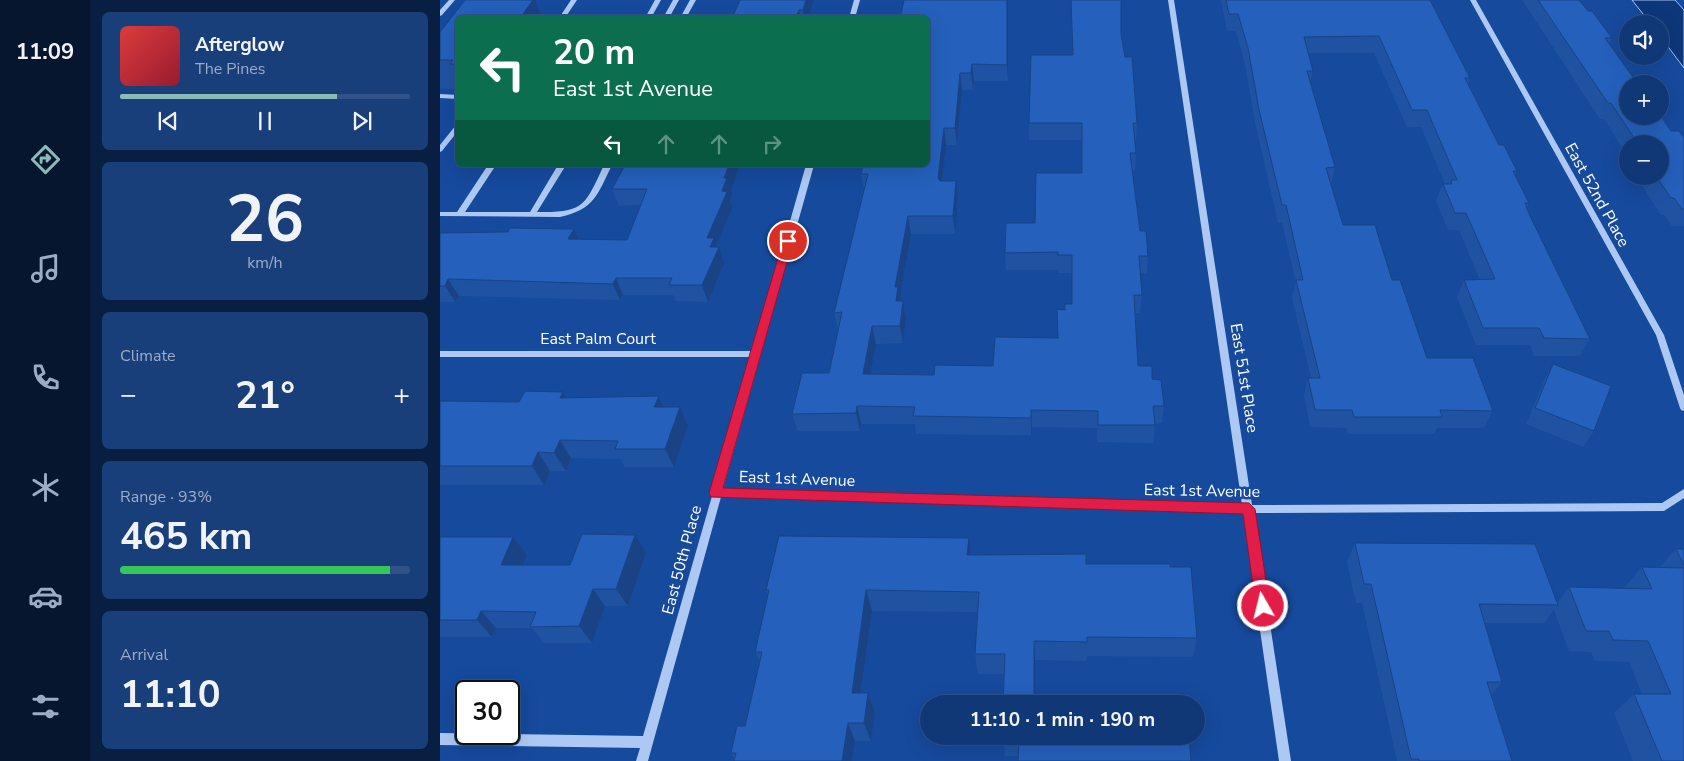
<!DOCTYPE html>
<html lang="en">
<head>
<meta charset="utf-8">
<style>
  :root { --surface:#103876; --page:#193f7b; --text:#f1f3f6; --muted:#9cacc5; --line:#305288; --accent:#8bbbb9 }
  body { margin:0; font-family:"Nunito Sans",sans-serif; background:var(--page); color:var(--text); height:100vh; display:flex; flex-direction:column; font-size:19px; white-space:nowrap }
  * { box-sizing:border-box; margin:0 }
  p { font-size:16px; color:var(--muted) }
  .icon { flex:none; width:28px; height:28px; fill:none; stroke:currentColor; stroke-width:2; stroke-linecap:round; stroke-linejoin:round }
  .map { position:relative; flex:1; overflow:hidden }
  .sheet { display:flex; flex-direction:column; gap:12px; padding:12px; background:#091f41; width:350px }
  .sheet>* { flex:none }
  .top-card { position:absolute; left:15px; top:15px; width:475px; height:152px; border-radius:8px; box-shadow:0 5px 20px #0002,0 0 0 1px var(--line); background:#0b6e4f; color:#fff; overflow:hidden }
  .buttons { position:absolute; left:1179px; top:15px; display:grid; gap:10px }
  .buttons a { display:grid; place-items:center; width:50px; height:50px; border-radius:50%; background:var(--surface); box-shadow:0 5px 20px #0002,0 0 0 1px var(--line); font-size:25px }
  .speed { position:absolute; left:15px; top:680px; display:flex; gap:10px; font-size:25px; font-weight:700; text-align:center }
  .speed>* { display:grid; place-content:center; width:65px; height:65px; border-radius:50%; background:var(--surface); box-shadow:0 5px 20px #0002,0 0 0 1px var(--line); line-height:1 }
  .speed .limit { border:2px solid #111; border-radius:8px; background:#fff; color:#111 }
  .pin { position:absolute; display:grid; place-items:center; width:42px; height:42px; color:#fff; margin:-21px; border:2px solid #fff; border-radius:50%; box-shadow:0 1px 5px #0007 }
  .me { position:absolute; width:55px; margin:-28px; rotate:352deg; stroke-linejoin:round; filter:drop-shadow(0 0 4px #0008) }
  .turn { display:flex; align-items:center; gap:18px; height:105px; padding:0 15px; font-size:22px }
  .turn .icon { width:65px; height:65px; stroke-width:2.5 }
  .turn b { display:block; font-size:35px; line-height:42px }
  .lanes { display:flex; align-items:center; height:48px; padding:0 15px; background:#0003; justify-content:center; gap:25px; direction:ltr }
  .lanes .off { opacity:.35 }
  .big { font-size:38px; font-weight:700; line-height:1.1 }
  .sheet .tile { flex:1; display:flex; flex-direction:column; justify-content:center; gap:8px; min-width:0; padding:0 18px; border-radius:8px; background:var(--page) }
  .sheet .dial { align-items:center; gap:0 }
  .dial b { font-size:65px; line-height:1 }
  .song { display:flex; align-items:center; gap:15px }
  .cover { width:60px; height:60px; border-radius:8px; background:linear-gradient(135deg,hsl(0 70% 55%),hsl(350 70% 35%)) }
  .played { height:5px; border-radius:2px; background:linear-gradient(90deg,var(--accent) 75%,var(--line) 75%) }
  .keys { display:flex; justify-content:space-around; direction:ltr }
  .heat { display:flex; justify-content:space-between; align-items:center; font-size:28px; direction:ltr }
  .charge { height:8px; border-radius:4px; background:linear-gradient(90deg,#34c759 93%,var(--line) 0) }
  .trip { position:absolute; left:480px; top:695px; width:285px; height:50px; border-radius:25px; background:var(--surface); box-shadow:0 5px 20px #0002,0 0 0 1px var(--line); font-weight:700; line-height:50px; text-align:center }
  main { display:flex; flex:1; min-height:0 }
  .tab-bar { display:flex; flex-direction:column; width:90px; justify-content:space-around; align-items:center; background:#06162f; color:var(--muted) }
  .tab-bar .icon { width:35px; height:35px }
  .tab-bar .on { color:var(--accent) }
  .tab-bar b { font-size:22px; color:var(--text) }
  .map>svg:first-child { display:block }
  .water { fill:#0e377a; stroke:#9fc3f6 }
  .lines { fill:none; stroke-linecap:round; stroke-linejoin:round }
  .minor { fill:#adc9f3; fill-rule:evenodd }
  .wall { fill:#1f53a2 }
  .shaded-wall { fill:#194384 }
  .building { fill:#2460bc; stroke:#194384 }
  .route { fill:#e11d48; stroke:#92132f }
  .labels { text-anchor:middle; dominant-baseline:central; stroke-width:5; stroke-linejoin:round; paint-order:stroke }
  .street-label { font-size:16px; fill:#fff; stroke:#164a9d }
</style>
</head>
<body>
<main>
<nav class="tab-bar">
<b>11:09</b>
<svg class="icon on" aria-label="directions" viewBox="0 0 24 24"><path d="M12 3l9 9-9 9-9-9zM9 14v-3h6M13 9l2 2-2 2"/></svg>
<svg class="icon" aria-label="music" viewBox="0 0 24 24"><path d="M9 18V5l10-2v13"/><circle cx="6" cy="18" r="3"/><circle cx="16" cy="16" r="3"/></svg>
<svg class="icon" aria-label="phone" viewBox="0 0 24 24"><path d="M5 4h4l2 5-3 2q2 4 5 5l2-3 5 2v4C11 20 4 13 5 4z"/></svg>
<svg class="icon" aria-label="climate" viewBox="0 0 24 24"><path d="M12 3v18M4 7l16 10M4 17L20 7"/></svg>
<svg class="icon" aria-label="car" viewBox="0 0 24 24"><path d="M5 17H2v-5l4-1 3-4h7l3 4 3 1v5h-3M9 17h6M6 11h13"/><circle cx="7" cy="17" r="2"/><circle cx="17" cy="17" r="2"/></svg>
<svg class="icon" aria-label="filters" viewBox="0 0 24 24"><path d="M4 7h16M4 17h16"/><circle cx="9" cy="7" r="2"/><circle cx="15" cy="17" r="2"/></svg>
</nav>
<section class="sheet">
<div class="tile">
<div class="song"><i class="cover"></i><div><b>Afterglow</b><p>The Pines</p></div></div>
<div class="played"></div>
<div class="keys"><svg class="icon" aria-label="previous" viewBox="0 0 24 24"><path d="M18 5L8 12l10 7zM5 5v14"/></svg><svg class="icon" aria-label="pause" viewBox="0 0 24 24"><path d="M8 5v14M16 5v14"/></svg><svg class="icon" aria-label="next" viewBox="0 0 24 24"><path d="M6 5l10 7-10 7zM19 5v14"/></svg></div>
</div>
<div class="tile dial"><b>26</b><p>km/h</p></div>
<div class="tile"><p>Climate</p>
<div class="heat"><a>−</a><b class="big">21°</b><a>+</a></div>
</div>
<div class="tile"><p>Range · 93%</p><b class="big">465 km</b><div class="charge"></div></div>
<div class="tile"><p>Arrival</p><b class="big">11:10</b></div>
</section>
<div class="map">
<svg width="1244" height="761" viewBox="0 0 1244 761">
  <rect width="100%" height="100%" fill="#164a9d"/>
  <path class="water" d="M1192,0h43l9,10v58l-24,-32v-12h-9z"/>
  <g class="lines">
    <g class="minor">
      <path d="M9,0h6l-13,15 -2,1v-6z"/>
      <path d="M131,0h6l-12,18h-6z"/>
      <path d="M215,0h6l-10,18h-6z"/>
      <path d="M233,0h6l-10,18h-6z"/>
      <path d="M250,0h6l-10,18h-6z"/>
      <path d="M414,0h6l-5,18h-6z"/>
      <path d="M728,0h6l78,505 410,-2 22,-14v9l-20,13 -411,2 38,248h-12l-36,-248 -522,-16 -73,264h-12l4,-13 -200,-3v-12l203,3 69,-240 -2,-3 4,-4 38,-132h-312v-6h313l53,-186h8l-91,324 519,16z"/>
      <path d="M1030,0h6l188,335 20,60v16l-3,-1 -1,-2 -24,-73z"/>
      <path d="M0,94l18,1v4l-18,-1z"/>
      <path d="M18,124v7l-16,20 -2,1v-7l16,-20z"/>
      <path d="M48,165h8l-31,47h65l28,-47h8l-29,47c48,1 48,-7 67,-47h8c-15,30 -17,44 -52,52l-120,-1v-4h17z"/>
    </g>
  </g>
  <g class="wall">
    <path d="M25,0h70l7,17 -84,1v71h-18v-57z"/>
    <path d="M374,0l-6,18h-76z"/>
    <path d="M568,0v81h-34l-1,9h-11l-5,55h-11l-4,36 16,17 -3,36h-44l-11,62 1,5h2l3,18 -3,24 -27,1 -6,30 64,1 59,-9 65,-28 -1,-29 8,1 7,-6v-31h-14v-3h-52l-1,-17 30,-30 47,-50 -1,-33h-52v-17l43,-68 -1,-55h50v34l4,23 12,66 -1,17h-1l1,13 -1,17h-3l8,61 8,25 -1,17h-7l2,22 -2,18h-5l3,53 14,13 12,27 -2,17 -7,1 -2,19 -56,-1v-14l-65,-1 -1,8 -115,-1 -1,-10h-54l-1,7h-62l-6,-17 37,-41 9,-43 -4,-17 30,-123 -3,-16 67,-156z"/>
    <path d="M781,0h209l40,78 -2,7 31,60 18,26 -2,4 14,28 -2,5 3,8 60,123 -10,17h-46l-4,-11h-54l-19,-48 7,-17h16l-21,-50h-11l-12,-29 7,-17h2l-24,-57h-14l-33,-74h-66l5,18 -3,11 25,85 -4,18 12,40 49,55 35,78 66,53 -9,17h-47l-3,6h-86l-2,-6 -36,-1 -6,-32 4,-17h3l-19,-80 4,-16 -14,-59h-4l-22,-96 -11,-62 -9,-34h-9z"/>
    <path d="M1082,0h57l9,11 24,27 -3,6 62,87 13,7v88h-12l-8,-11h-3l-20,-31 2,-3 -3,-5h20v-32h-32v13l-24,-38h-4z"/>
    <path d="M185,165h115l-9,25 1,4 -2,6 2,8 -16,38v1h3l5,16 -16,39 -32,-1 -3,-6h-50l-3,5 -161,-4 -4,6h-15v-69l68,-1 66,-3 5,10 48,1 13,-35 -21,1 -7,-17z"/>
    <path d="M1113,364l41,67 -11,16 -57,-23 18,-43z"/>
    <path d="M219,396l5,11h16l8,19 -14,41h-49l-5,-8 -49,-1 -5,13h-16l-6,14h-104v-84l79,1 48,-4z"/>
    <path d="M195,535l11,17 -18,54h-23l-13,37h-48l-12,-15h-36l-4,9h-52v-100h73l14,18 -4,10h47z"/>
    <path d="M915,543l202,60 12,-16 55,1 18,-21h18l16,-18h8v212h-51l-19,-48 20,-19h8l-13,-32 -34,-1 -4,-9 -22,-1 -15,-41 -10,13h-60l18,59 -10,13 20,66h-115l-35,-158h-6l-9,-41z"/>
    <path d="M531,555l115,9 84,3 27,71 -4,19 -106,-1 -1,5 -51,-1 -32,44 1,-30h-26l-3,-20 3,-42 -106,-1 -11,82h7l7,19 -4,29h-16l-3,20h-118v-3l-3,-5 14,-27 15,-65 -5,-9 13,-58 -2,-4z"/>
    <path d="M749,736l-171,20h-13l-2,-17z"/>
  </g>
  <g class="shaded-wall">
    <path d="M84,0h11l7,18h-22z"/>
    <path d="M366,0h8l-6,18h-4l-1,-8z"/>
    <path d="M567,0h1v81l-1,-16z"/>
    <path d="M359,10l2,8h-5z"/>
    <path d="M532,64l2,17 -1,9 -2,-17z"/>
    <path d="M520,73l2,17 -5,55 -2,-17z"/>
    <path d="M504,128l2,17 -6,51 -2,-18z"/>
    <path d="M289,165h11l-9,25 1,4 -2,6 2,8 -16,38 1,4 2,-3 5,16 -16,39 -6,-17 5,-47 15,-47 2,-13z"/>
    <path d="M516,181l2,17 -3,36 -2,-18z"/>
    <path d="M468,216l3,18 -11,62 1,9 -5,-4 -1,-14z"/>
    <path d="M134,229l7,16 -13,-6z"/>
    <path d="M176,278l7,17 -3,5 -7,-16z"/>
    <path d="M8,279l11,17 -4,6 -10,-16z"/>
    <path d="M463,301l3,18 -3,24 -3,-17z"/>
    <path d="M432,326l4,18 -9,47 -4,-17z"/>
    <path d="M123,392l11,18 -14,-12z"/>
    <path d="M219,396l8,19 -13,-8z"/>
    <path d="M417,406l4,18 -1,7 -4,-18z"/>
    <path d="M240,407l8,19 -14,41 -9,-18z"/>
    <path d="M591,410l1,17 -1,8z"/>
    <path d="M120,440l11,18 -5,13 -12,-18z"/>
    <path d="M98,452l12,19 -6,14 -12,-19z"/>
    <path d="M195,535l11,17 -18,54 -12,-17z"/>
    <path d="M73,537l14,18 -12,28 -14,-18z"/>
    <path d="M529,538l2,21 -4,-4z"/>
    <path d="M153,589l12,17 -13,37 -13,-17z"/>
    <path d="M426,590l6,21 -14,101 -6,-19z"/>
    <path d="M41,611l15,17 -4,9 -15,-17z"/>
    <path d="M594,641l1,19v44h-1z"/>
    <path d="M428,693l7,19 -4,29 -7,-18z"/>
    <path d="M408,723l7,18 -3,20h-10z"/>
  </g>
  <g class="building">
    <path d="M25,0h68l-13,18h-62v46h-8l3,-4h-13v-28z"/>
    <path d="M300,0h66l-3,10h-4l-3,8h-64z"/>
    <path d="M464,0h103v65l-35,-1 -1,9h-11l-5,55h-11l-6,50 2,3h16l-3,35h-45l-13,71h3l-2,14h7l-3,25h-28l-9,48 71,1 1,-10 58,1 2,-29 63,1 -1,-29 8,1v-6h7v-49h-14v-3l-53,1 1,-30h29l1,-50h46v-50h-53l2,-68h42l-2,-55h50v34l4,23h7l5,66h-4l3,30h-6l10,78h6l2,25h-9l3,39h-8l4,71h14v13l9,1 3,26h-11l2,19h-57v-14l-67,-1v8l-118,-2 2,-9 -58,-1 -1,7 -64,1 10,-41h27l13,-61 -8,1 34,-139h-7l2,-9h65v-147h-28z"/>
    <path d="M786,0h204l40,78h-5l34,67h5l13,26h-4l16,32h-4l5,13 60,123 -46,-1 -5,-10h-56l-19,-48 31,-1 -29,-66h-11l-12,-29h9l-1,-4h6l-30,-70h-15l-33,-74 -75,1 9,34h-6l28,96 -9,1 17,57h32l17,55h8l27,78h46l20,53 -53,-1 2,7h-88l-2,-7h-37l-7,-32h12l-24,-98h7l-17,-75h-4l-23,-95 -11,-62 -10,-34h-9z"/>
    <path d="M1098,0h41l9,11h4l20,27h-7l33,46h-10v32h32v-1l11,16h8l5,7v71h-2l-8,-11h-3l-15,-22h4v-32h-22l-27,-41h-3z"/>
    <path d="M185,165h104l-5,13h3l-5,13 5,1 -20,46h7l-4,9h9l-17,38h-33l3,-7h-56l-3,6 -165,-5 -3,7h-5v-53l68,-1 2,-4 64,1 -6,10 59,1 20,-51h-35z"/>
    <path d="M1113,364l58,22 -17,45 -59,-23z"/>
    <path d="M85,391l38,1 -3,6 99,-2 -5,11h26l-15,42h-50l3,-8 -58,-1 -6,13 -16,-1 -6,14h-92v-65l79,1z"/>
    <path d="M142,534l53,1 -19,54h-23l-14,37 -49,1 6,-15 -55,-1 -4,9h-37v-83h73l-12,28h69z"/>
    <path d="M339,536l190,2 -2,17 119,-1v10h84v3h21l6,71 -110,-1v5l-53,-1v56l151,-1 1,8h-183l2,-50h-30l4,-62 -113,-2 -14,103h16l-4,30h-16l-6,38h-108l2,-8h-5l6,-27h8l17,-74h-7l14,-62h-3z"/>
    <path d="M915,543l180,1 23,61 -79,-1 23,78h-15l25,79h-93v-2h-8l-40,-175h-7z"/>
    <path d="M1236,549h8v16z"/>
    <path d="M1202,567l42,1v193h-22l-28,-67h37l-23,-53 -35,-1 -4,-9h-23l-17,-44 83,2z"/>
    <path d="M563,736h186l2,25h-173l1,-23 -16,1z"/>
  </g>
  <path class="route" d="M348,237l5,4 -70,247 526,15 6,6 15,97 -2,4 -5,2 -5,-2 -2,-4 -13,-92 -532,-17 -2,-4 74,-252z"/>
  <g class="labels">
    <g class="street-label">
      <text transform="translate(1157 195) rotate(61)">East 52nd Place</text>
      <text x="158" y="339">East Palm Court</text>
      <text transform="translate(804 378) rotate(81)">East 51st Place</text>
      <text transform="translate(357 479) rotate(2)">East 1st Avenue</text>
      <text transform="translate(762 491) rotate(1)">East 1st Avenue</text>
      <text transform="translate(242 560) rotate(-75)">East 50th Place</text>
    </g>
  </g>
</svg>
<div class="buttons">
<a><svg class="icon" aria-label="sound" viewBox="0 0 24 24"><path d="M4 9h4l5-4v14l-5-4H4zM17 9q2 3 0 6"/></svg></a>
<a>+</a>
<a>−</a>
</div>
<div class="speed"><div class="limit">30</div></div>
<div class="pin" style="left:348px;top:241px;background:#d93025"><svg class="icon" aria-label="arrive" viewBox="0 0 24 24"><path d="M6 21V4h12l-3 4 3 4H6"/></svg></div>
<svg class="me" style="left:823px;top:606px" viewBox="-20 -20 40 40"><circle r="17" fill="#e11d48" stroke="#fff" stroke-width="3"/><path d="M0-11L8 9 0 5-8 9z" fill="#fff"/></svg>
<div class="trip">11:10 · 1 min · 190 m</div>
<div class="top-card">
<div class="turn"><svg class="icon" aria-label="left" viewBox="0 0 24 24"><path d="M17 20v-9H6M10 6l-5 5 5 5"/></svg><div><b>20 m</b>East 1st Avenue</div></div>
<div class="lanes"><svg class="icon" aria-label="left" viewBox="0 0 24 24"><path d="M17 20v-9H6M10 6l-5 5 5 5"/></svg><svg class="icon off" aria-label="ahead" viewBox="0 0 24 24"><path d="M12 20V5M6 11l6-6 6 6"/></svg><svg class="icon off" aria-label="ahead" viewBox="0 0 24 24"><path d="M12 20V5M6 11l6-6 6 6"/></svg><svg class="icon off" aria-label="right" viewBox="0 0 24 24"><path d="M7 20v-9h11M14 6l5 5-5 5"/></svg></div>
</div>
</div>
</main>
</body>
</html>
